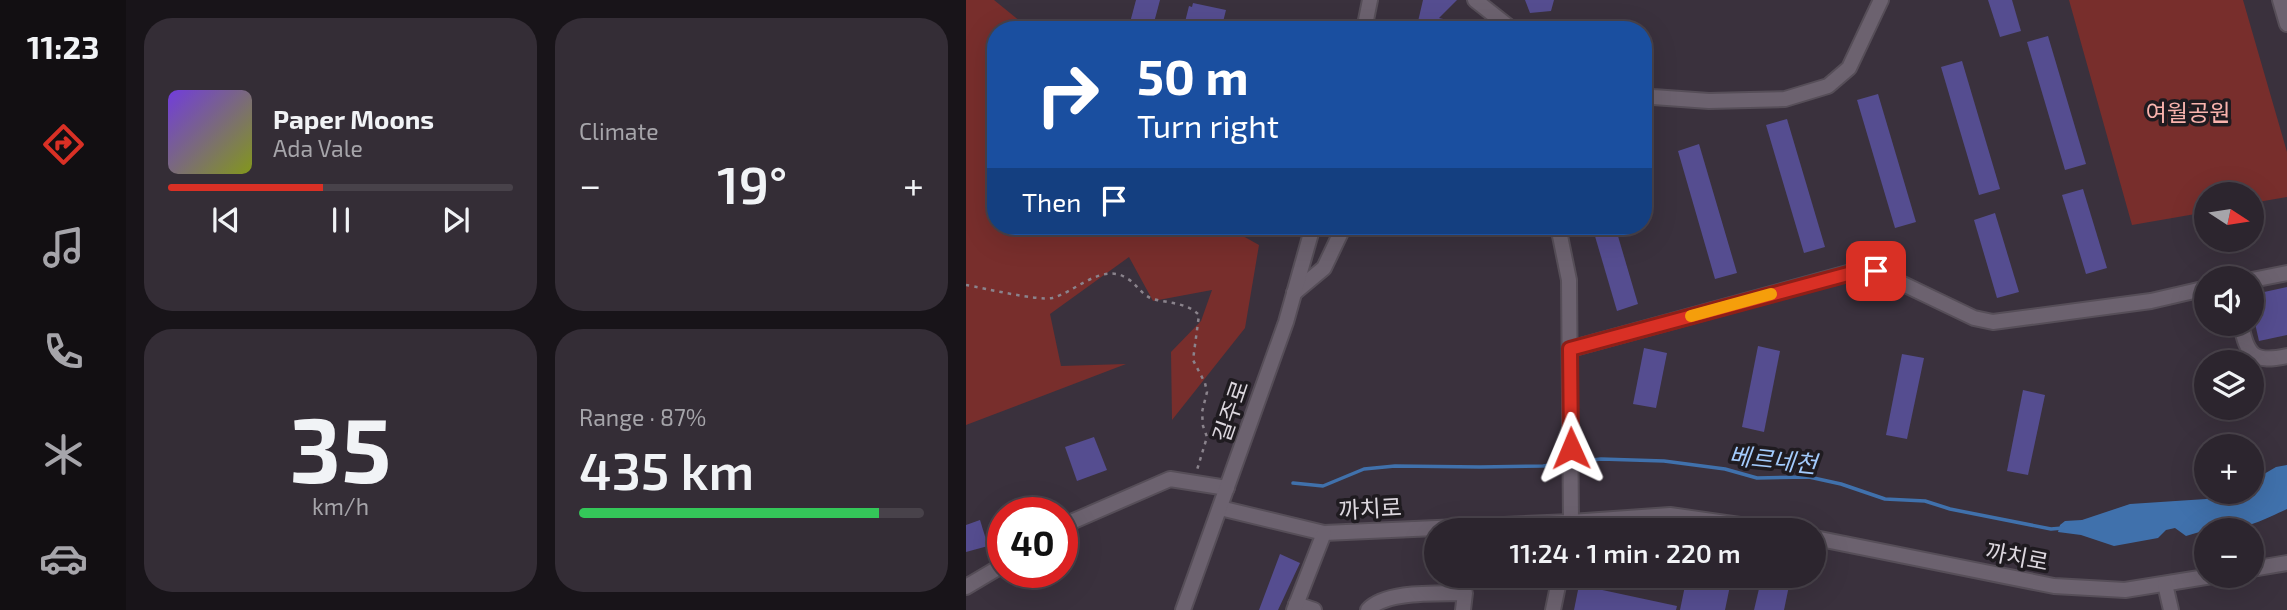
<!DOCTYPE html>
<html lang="en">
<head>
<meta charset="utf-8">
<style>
  :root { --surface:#2c252e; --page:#342d36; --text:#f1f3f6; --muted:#a6a5aa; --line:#48424a; --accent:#d93025 }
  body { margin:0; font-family:"Exo 2","Noto Sans KR",sans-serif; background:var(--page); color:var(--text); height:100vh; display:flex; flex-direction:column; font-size:26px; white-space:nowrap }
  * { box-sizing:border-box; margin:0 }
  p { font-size:23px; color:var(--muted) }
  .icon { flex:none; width:38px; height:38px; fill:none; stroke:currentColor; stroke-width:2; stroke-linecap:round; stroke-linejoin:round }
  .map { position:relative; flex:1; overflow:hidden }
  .panel { display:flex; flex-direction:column; gap:18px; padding:18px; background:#181419; width:840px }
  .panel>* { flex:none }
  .top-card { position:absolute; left:21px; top:21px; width:665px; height:214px; border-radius:28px; box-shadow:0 7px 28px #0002,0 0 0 2px var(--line); background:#1a4fa0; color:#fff; overflow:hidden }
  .needle { width:46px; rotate:102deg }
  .buttons { position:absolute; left:1228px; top:182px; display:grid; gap:14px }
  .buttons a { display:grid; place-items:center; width:70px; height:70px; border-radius:50%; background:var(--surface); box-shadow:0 7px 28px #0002,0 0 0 2px var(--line); font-size:35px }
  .speed { position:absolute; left:21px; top:497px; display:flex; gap:14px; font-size:35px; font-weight:700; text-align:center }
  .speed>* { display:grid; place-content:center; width:91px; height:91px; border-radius:50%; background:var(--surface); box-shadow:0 7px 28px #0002,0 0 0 2px var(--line); line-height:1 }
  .speed .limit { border:10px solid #d22; background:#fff; color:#111 }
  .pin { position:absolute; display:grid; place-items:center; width:60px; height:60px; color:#fff; margin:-30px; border-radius:14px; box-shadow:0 4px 10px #0006 }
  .me { position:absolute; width:77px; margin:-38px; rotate:359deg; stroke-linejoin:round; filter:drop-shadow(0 0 5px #0008) }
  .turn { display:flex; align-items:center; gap:24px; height:147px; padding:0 35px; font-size:32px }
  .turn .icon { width:91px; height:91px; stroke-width:2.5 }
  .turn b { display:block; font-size:49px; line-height:60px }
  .then { display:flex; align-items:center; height:66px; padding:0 35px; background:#0003; gap:14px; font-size:26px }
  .big { font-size:52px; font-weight:600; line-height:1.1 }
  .panel .card { flex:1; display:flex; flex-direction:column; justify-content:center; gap:10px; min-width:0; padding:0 24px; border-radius:28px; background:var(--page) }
  .panel .dial { align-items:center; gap:0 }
  .dial b { font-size:91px; line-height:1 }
  .song { display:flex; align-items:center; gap:21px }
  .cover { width:84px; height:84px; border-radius:10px; background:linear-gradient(135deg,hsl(260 70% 55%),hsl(70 70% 35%)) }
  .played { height:7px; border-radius:4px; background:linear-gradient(90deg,var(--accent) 45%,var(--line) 45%) }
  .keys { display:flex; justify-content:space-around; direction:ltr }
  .heat { display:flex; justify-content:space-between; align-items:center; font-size:38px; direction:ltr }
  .charge { height:10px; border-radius:5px; background:linear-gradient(90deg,#34c759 87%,var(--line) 0) }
  .panel .tiles { flex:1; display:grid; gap:18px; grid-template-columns:repeat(2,1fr) }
  .trip { position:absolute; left:458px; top:518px; width:402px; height:70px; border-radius:35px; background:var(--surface); box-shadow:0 7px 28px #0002,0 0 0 2px var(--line); font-weight:600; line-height:70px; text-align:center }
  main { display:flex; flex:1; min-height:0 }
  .tabs { display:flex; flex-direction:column; width:126px; justify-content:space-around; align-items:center; background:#120f12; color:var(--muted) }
  .tabs .icon { width:49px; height:49px }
  .tabs .selected { color:var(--accent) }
  .tabs b { font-size:32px; color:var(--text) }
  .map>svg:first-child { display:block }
  .green { fill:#782e2c }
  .water { fill:#4071ac }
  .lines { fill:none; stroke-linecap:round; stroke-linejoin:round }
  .stream { stroke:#4071ac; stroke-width:3.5 }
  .building { fill:#554d90 }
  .minor-casing { stroke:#564e58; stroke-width:18 }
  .path { stroke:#8a838c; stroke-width:2.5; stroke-dasharray:3.5 5; stroke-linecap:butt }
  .minor { stroke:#6c626f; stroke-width:14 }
  .route-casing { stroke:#8d1f18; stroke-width:18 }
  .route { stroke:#d93025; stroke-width:12 }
  .slow { stroke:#f59e0b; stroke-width:12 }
  .labels { text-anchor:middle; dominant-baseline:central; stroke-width:7; stroke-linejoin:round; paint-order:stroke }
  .park-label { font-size:23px; fill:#fab4ae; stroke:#1f1b20 }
  .street-label { font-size:23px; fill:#dcd7de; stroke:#1f1b20 }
  .water-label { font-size:24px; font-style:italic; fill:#a3cbfc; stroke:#1f1b20 }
</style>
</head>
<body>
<main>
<nav class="tabs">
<b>11:23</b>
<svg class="icon selected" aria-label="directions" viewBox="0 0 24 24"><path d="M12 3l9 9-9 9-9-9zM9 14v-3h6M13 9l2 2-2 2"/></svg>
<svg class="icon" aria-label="music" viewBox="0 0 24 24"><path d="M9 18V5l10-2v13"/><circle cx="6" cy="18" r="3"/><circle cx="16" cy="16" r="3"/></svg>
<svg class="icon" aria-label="phone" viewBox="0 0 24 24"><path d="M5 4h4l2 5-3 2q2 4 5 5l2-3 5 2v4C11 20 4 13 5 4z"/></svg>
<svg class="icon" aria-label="climate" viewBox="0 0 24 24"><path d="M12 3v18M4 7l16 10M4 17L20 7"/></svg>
<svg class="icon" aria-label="car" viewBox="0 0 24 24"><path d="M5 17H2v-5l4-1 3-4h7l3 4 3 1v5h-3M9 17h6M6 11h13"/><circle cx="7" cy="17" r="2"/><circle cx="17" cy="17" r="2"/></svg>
</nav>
<section class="panel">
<div class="tiles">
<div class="card">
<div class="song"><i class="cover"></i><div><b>Paper Moons</b><p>Ada Vale</p></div></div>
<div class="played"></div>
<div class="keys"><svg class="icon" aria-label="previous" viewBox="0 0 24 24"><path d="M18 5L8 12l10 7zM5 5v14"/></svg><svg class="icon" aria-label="pause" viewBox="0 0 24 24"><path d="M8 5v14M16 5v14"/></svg><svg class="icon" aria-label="next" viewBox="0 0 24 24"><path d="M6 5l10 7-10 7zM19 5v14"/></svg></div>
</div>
<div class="card"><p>Climate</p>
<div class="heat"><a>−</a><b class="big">19°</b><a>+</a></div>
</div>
<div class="card dial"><b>35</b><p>km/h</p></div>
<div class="card"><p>Range · 87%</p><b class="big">435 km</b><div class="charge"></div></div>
</div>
</section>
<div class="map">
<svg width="1321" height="610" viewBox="0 0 1321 610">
  <rect width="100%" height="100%" fill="#3a313d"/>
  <g class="green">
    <path d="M0,0h28l37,30h-35v196h229l34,19 -14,83 -73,92 -1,-68 30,-31 11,-31 -59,11 -24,-44 -79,57 11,52 65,-2 -160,61z"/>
    <path d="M1103,0h174l44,152v45l-35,6v-9h-45v18l-75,13z"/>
  </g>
  <path class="water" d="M1321,465v44c-16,7 -47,25 -64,16l-37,11 -11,-8 -9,2 -8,8 -44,8 -33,-11 -23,-3 2,-7 5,-4 17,-1 48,-16 76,-5 20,-7h26v-11l24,-14z"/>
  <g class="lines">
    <g class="stream">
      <path d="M609,462l26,-3 63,2 61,8 32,9 52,-1 32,7 44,15 40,2 25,8 101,20 12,-1"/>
      <path d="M327,483l30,3 41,-17 31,-3 85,1 63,-1 24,-3"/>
    </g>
  </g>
  <g class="building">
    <path d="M170,0h24l-8,30h-24z"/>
    <path d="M457,0h34l-18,18 34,8v4h-57z"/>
    <path d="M559,0h29l-3,11 -21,2z"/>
    <path d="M1022,0h24l9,31 -21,6z"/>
    <path d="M227,3l33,7 -5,20h-38l6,-24 3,1z"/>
    <path d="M1082,36l38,128 -21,6 -38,-128z"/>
    <path d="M996,61l38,128 -21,6 -38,-128z"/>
    <path d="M912,94l38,128 -21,6 -38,-128z"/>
    <path d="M821,119l38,128 -21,6 -38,-128z"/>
    <path d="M733,144l38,129 -22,6 -37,-128z"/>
    <path d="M1117,189l24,79 -21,6 -24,-79z"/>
    <path d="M1029,213l24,79 -22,6 -23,-78z"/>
    <path d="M626,226h23l23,78 -21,7z"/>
    <path d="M1321,287v48l-28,6 -7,-31v-12l3,-4z"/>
    <path d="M792,346l22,5 -16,81 -22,-5z"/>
    <path d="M678,348l23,5 -11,55 -23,-4z"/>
    <path d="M936,354l22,4 -17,81 -21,-4z"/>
    <path d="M1057,390l22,5 -17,80 -21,-4z"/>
    <path d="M128,437l13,33 -30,11 -12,-34z"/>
    <path d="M14,520l8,26 -22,6v-27z"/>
    <path d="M314,554l20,9 -22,47h-19z"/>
    <path d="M721,576h45l-7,34h-45z"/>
    <path d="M796,576h29l-7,34h-30z"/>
    <path d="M613,585l98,21 -1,4h-102z"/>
  </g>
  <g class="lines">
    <defs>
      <g id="minor">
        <path d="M509,0l38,30"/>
        <path d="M1314,0l7,24"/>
        <path d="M398,30l6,-30"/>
        <path d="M677,94l10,3 56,4 76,-2 43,-13 21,-18 32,-68"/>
        <path d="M592,226l11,54 2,242 -2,8"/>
        <path d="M1286,280l35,-7"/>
        <path d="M328,293l30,-25 20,-42"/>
        <path d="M1275,324c6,32 13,39 46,32"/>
        <path d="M604,349l278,-76 28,-2 98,47 19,4 158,-21 56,-13"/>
        <path d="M254,508l104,25 247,-11 99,-7 105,15"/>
        <path d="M96,526l108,-47 57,9"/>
        <path d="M849,538l239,48 71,4 87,-14"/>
        <path d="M1286,569l35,-6"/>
        <path d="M1199,584l6,26"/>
        <path d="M0,587l37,-22"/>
        <path d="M330,604l18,6"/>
        <path d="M217,610l103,-288 27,-96"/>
        <path d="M328,610l30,-77"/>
        <path d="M402,610c18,-20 71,-16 97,-17l-2,17"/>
        <path d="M587,610l7,-34"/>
      </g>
    </defs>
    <use href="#minor" class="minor-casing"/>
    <path class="path" d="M0,285c18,3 71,16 86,13 22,-5 51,-37 76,-19 10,6 13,16 25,20 15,4 35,4 46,16l-6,45 12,23 2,9 -5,20 1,14 4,11 -10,33"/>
    <use href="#minor" class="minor"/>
  </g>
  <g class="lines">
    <defs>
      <path id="route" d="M605,448l-1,-99 278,-75 28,-3"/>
    </defs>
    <use href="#route" class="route-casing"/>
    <use href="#route" class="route"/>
    <path class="slow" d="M725,316l80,-22"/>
  </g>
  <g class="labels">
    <g class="park-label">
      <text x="1222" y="112">여월공원</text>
    </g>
    <g class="street-label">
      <text transform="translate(264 411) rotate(-71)">길주로</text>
      <text transform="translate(404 508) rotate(-3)">까치로</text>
      <text transform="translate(1051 556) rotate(11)">까치로</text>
    </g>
    <g class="water-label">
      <text transform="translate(807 459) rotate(6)">베르네천</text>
    </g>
  </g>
</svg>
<div class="buttons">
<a><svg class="needle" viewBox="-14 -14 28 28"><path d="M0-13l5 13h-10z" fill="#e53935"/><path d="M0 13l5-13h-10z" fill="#a6a5aa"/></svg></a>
<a><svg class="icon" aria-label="sound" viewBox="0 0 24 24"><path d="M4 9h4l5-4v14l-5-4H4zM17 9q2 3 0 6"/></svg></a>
<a><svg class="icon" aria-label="layers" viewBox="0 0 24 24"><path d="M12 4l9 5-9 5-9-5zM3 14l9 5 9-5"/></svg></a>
<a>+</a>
<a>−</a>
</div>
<div class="speed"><div class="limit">40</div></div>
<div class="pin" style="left:910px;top:271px;background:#d93025"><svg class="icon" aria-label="arrive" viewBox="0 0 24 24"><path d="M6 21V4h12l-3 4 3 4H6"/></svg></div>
<svg class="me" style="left:605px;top:448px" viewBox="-20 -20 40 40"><path d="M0-17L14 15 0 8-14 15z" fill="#d93025" stroke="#fff" stroke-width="4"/></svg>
<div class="trip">11:24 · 1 min · 220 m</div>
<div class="top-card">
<div class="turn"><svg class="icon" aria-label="right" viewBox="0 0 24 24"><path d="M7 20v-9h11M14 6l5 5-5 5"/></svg><div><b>50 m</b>Turn right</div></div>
<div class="then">Then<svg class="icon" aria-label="arrive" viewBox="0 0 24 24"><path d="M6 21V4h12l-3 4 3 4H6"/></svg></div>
</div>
</div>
</main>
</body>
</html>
